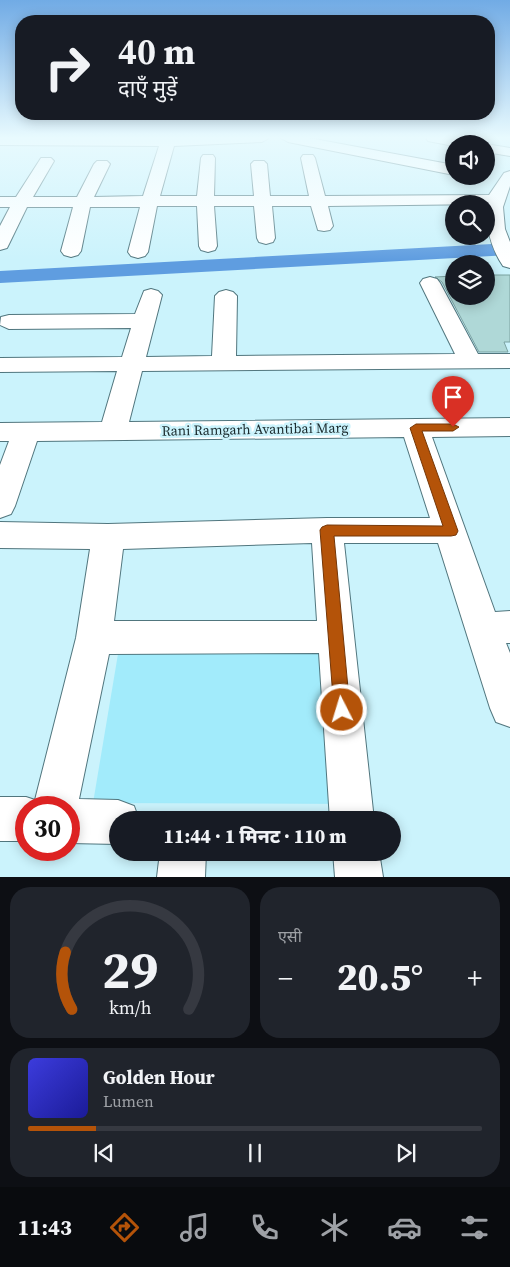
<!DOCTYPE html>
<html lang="hi">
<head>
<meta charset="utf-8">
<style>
  :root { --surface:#171b24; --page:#20242c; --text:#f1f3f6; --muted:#9ea1a6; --line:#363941; --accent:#b45309 }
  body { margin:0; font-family:"Source Serif 4","Noto Sans Devanagari",serif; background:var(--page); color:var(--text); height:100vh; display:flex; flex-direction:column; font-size:19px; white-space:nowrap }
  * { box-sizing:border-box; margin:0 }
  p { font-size:16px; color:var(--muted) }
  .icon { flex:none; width:28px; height:28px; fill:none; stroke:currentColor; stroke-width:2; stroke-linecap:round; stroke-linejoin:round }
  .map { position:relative; height:877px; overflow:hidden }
  .details { display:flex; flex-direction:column; gap:10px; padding:10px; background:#0d0f14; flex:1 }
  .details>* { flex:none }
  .banner { position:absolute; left:15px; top:15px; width:480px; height:105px; border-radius:20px; box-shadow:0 2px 12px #0003; background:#171b24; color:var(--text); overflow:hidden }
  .buttons { position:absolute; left:445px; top:135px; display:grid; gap:10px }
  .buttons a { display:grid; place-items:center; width:50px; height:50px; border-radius:50%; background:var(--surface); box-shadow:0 2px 12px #0003; font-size:25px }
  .speed { position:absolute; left:15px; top:796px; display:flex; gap:10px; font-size:25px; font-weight:700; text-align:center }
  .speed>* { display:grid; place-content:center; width:65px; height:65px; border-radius:50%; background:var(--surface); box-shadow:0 2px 12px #0003; line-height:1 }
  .speed .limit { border:8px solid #d22; background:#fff; color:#111 }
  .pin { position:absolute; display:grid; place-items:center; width:42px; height:42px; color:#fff; margin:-51px -21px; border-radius:50% 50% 50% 0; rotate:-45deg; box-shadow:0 0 5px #0007 }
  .pin .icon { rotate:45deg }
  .me { position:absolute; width:55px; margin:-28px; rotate:355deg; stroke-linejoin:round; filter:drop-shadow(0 0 4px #0008) }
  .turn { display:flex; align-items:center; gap:18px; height:105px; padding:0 20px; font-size:22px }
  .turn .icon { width:65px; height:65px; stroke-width:2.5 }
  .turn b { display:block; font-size:35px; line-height:42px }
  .big { font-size:38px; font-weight:800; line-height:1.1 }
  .details .card { flex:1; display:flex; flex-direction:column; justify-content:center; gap:8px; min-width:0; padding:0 18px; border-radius:20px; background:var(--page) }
  .details .dial { align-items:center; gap:0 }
  .dial svg { height:130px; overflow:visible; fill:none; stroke:var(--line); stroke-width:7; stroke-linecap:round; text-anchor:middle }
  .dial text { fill:var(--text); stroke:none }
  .song { display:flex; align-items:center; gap:15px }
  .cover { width:60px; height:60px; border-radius:8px; background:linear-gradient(135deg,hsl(240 70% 55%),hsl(240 70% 35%)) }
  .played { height:5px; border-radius:2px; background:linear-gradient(90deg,var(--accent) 15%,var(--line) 15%) }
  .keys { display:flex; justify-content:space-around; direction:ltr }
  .heat { display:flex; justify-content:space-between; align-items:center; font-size:28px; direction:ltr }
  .details .tiles { flex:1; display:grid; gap:10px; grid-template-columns:1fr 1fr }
  .card:last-child { grid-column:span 2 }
  .trip { position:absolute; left:109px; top:811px; width:292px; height:50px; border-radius:25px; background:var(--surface); box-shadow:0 2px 12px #0003; font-weight:800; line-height:50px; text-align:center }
  .tabs { display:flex; height:80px; justify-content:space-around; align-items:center; background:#090b0e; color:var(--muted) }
  .tabs .icon { width:35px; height:35px }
  .tabs .on { color:var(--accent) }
  .tabs b { font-size:22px; color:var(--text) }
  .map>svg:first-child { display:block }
  .green { fill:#a2ebfb }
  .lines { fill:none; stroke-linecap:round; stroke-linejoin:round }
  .canal { fill:#5f9de0; fill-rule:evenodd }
  .building { fill:#afd8d7; stroke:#7ba2a1 }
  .minor-casing { stroke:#51767e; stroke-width:2 }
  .minor { fill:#fff; fill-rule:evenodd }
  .route { fill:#b45309; stroke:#753606 }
  .labels { text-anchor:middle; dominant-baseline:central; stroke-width:5; stroke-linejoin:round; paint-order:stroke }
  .street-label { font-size:14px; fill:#1b2b2e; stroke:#cbf3fc }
</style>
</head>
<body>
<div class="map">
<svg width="510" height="877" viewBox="0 0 510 877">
  <rect width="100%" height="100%" fill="#cbf3fc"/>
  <path class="green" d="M119,648l226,1 16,155 -268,-1z"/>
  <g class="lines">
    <path class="canal" d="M510,243v12l-510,28v-12z"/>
  </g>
  <path class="building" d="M486,275h24v67h-6l4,10h-29l-37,-70 -7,-5 19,-1v20h32z"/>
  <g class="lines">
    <defs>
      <g id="minor">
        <path d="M0,138h269l-7,4 -88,4 -14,50h37l4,-38 2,-3h10l2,3 -1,38h40l-3,-32 3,-3h10l3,3 3,32h39l-8,-38 2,-3h10l2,3 10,38 164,-1 15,-22 6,-2v15l-7,21 2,22 5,13v26l-7,-2c-13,-19 -17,-40 -17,-62l-158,2 5,20 -3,4 -6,1 -6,-1 -7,-24h-39l3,32 -2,4 -7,2 -7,-2 -2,-4 -3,-32h-40l3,40 -2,4 -7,2 -7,-2 -2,-4 -2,-40h-40l-9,46 -3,4 -7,2 -7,-2 -3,-4 12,-45h-50l-9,44 -3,4 -7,2 -7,-2 -3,-4 12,-44h-46l-18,37 -2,4 -7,2v-24l10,-19h-10v-10h16l25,-39h10l3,3 -21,36h44l17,-33 3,-3h10l3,3 -16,33 49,-1 16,-50 -159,-1z"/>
        <path d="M281,138h28l145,27v10l-166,-33z"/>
        <path d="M426,138h28l16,3 2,3h-18v2l-26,-5z"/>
        <path d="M486,144l24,4v8l-24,-4z"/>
        <path d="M430,277l7,2 3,4 38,71h32v14l-368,3 -13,51 381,-4v18l-78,1 63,175 15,-1v32h-4l4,10v74l-14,-5 -6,-14 -52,-165h-94l30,277h-44l-11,-167 -210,1 -30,145 39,1 16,6 5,14h-21v24l-49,-1v-35h-43v33h-26v-44h26l9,3 41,-162 14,-89 -90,-1v-26l108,2 219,-6h103l-26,-81 -367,4 -22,65 -4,8 -11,4v-53l9,-24h-9v-18l102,-1 15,-51 -117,1v-14l122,-1 9,-29 -122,1 -9,-4 1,-8 8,-2 126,-1 9,-23 7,-2 7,2 4,4 -16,62 66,-1 3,-60 4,-4 7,-2 7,2 4,4 -1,60 219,-2 -35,-71 3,-4zM312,543l5,78h-203l9,-72z"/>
        <path d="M160,852h46l-1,25h-48z"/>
        <path d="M333,852h46l4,25h-48z"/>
      </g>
    </defs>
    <use href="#minor" class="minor-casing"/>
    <use href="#minor" class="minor"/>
  </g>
  <linearGradient id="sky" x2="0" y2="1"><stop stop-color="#71abe5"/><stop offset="0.53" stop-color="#e8fafe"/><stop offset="1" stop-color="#e8fafe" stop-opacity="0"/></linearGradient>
  <rect width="510" height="260" fill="url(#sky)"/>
  <path class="route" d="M416,424h37l6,3 -6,4h-31l36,100 -2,4 -5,1h-117l16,174 -2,6 -6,3 -6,-3 -2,-6 -14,-180 2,-3 5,-2 116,1 -33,-98z"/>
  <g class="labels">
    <g class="street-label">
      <text transform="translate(255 429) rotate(-1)">Rani Ramgarh Avantibai Marg</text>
    </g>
  </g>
</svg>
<div class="buttons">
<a><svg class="icon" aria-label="sound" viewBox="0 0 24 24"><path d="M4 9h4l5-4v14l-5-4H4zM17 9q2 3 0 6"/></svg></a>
<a><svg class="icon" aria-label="search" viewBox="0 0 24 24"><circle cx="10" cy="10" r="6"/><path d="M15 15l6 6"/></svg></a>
<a><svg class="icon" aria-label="layers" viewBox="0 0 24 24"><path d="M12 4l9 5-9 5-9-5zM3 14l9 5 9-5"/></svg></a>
</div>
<div class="speed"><div class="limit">30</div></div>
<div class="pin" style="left:453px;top:427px;background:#d93025"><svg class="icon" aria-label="arrive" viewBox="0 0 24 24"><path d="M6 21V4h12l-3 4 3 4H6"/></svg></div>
<svg class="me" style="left:342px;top:710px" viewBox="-20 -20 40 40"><circle r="17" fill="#b45309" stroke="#fff" stroke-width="3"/><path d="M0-11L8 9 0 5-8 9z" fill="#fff"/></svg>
<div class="trip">11:44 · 1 मिनट · 110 m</div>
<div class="banner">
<div class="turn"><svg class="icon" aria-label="right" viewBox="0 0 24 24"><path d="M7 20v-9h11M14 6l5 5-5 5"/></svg><div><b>40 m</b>दाएँ मुड़ें</div></div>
</div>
</div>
<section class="details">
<div class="tiles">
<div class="card dial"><svg viewBox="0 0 100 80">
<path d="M14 69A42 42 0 1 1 86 69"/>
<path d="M14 69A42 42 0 0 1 10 34" stroke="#b45309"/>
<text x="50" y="56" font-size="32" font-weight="700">29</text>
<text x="50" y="72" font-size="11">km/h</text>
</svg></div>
<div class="card"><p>एसी</p>
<div class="heat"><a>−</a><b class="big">20.5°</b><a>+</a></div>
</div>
<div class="card">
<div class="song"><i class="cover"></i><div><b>Golden Hour</b><p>Lumen</p></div></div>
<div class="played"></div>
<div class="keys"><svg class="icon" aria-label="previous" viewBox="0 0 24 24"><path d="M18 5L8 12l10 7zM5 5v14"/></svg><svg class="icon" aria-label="pause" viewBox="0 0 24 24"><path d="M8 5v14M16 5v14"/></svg><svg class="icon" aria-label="next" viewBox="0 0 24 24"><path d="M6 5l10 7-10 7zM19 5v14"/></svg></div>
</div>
</div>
</section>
<nav class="tabs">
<b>11:43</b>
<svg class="icon on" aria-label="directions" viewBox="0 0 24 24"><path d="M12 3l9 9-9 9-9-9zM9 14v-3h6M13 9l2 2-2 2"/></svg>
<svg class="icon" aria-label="music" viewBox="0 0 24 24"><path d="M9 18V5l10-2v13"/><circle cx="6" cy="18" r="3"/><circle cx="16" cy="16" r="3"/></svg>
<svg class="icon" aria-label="phone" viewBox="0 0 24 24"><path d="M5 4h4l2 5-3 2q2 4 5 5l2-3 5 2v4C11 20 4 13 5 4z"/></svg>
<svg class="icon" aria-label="climate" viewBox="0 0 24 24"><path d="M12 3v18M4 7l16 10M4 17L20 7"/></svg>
<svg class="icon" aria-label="car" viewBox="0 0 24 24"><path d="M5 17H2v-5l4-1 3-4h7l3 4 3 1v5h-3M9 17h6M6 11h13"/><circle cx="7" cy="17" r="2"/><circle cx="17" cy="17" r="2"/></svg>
<svg class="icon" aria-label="filters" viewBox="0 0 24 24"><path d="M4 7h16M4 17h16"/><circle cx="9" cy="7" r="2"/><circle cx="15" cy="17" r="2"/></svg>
</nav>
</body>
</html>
